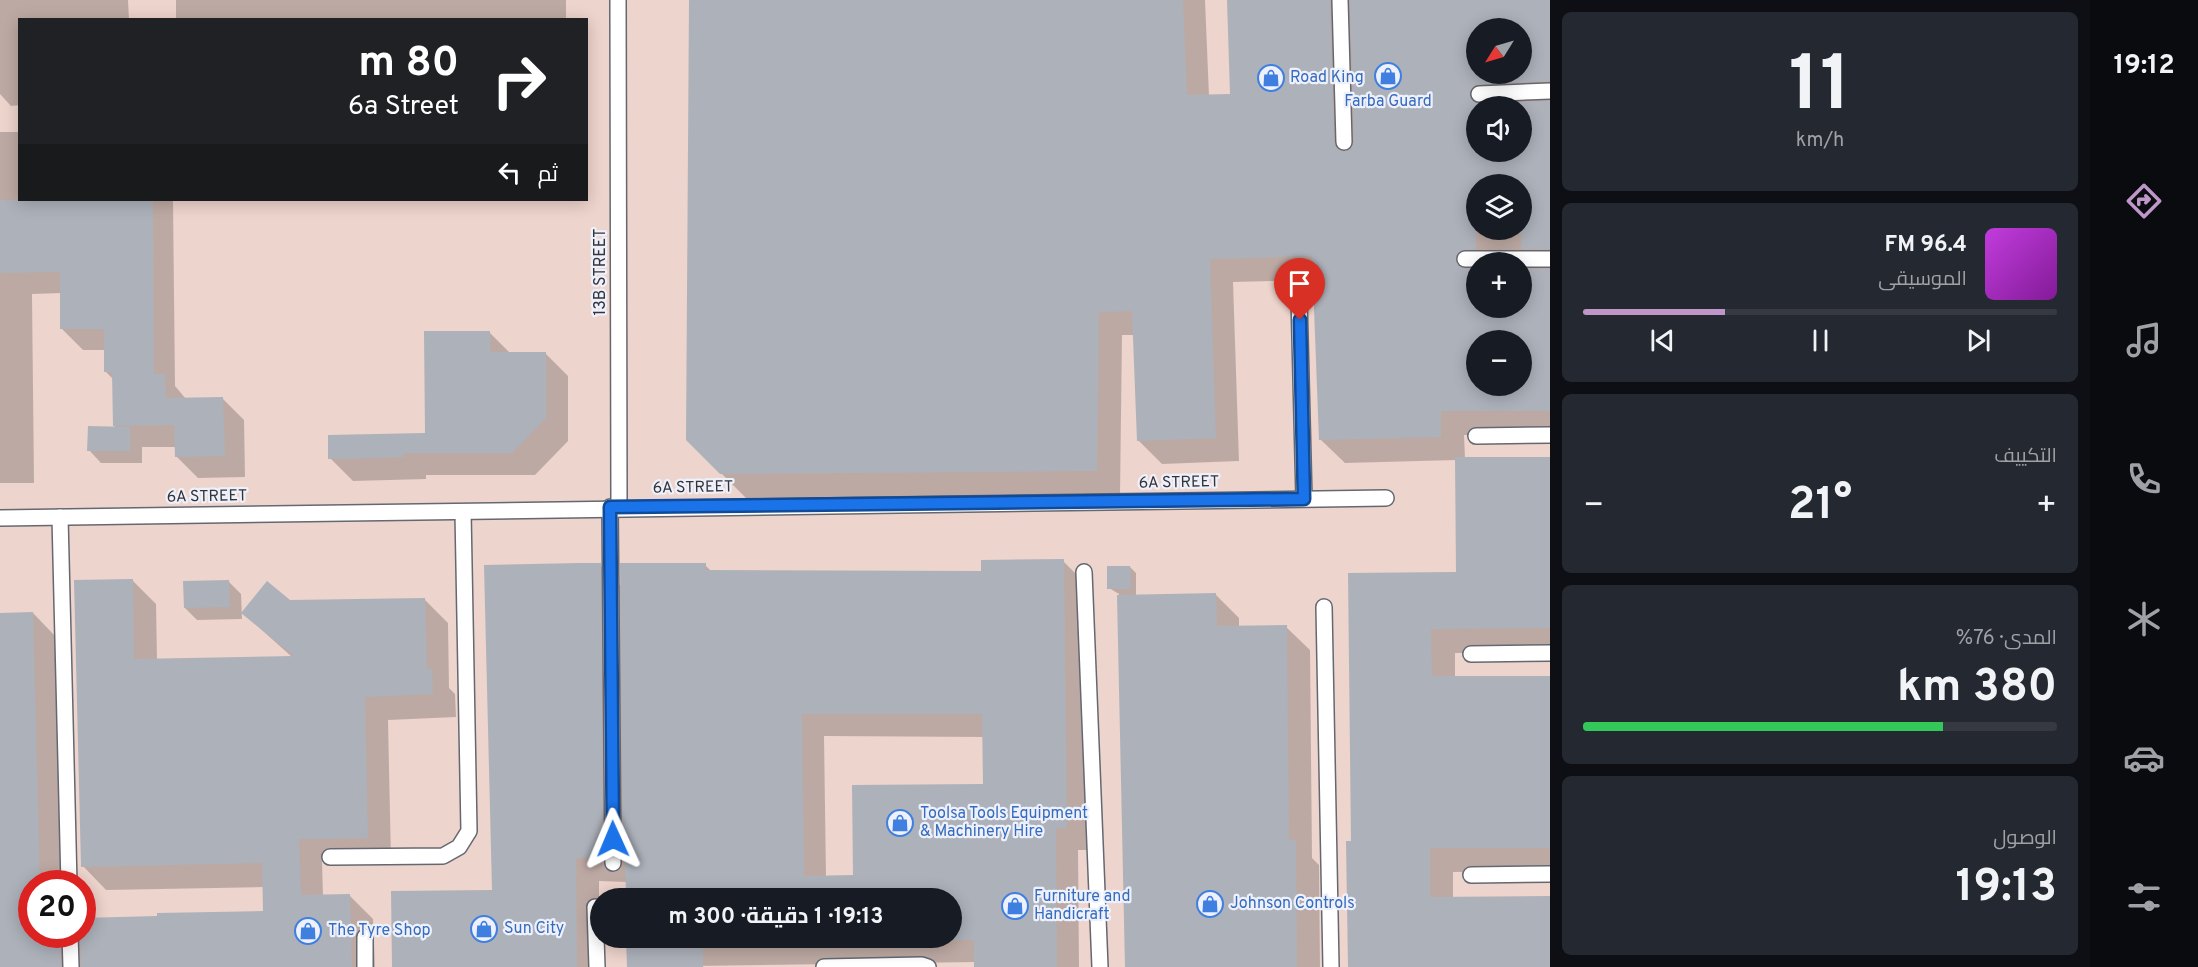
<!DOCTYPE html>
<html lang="ar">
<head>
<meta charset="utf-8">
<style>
  :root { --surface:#171b24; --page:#242831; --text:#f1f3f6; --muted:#9ea1a6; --line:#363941; --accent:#bf96c9 }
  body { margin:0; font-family:Overpass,Cairo,sans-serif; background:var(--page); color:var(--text); direction:rtl; height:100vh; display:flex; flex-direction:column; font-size:22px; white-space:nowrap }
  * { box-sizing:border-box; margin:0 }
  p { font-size:20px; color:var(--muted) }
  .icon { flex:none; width:33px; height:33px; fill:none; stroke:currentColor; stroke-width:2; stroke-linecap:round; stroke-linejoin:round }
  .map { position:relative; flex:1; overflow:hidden; direction:ltr }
  .drawer { display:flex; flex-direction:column; gap:12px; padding:12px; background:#0d0f14; width:540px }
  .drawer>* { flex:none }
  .top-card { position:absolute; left:18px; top:18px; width:570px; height:183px; border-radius:0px; box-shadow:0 3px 15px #0003; direction:rtl; background:#202124; color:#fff; overflow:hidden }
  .needle { width:39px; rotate:233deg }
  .buttons { position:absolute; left:1466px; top:18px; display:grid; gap:12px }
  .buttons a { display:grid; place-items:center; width:66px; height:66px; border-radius:50%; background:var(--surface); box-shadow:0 3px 15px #0003; font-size:30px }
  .speed { position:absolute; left:18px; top:870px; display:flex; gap:12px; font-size:30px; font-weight:700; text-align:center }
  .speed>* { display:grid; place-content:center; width:78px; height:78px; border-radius:50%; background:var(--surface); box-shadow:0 3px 15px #0003; line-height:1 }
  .speed .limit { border:9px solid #d22; background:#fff; color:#111 }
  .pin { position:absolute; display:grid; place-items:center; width:51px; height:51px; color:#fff; margin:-62px -26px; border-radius:50% 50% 50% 0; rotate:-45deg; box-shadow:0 0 6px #0007 }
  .pin .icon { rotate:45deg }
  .me { position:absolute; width:66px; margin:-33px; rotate:359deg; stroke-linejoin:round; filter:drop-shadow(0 0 4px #0008) }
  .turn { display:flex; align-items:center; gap:21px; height:126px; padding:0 30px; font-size:27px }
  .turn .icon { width:78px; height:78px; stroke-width:2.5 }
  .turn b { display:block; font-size:42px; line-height:51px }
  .then { display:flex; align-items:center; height:57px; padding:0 30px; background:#0003; gap:12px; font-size:22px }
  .big { font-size:45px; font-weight:700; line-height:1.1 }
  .drawer .tile { flex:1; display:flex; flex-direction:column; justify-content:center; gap:9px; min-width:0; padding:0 21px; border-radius:9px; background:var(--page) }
  .drawer .dial { align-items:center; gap:0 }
  .dial b { font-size:78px; line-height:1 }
  .song { display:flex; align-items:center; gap:18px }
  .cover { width:72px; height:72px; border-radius:9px; background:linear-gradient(135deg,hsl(290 70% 55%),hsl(290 70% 35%)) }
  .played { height:6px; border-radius:3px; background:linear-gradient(90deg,var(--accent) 30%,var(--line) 30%) }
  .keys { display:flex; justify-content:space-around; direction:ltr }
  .heat { display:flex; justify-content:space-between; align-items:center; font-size:33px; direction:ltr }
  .charge { height:9px; border-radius:4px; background:linear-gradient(90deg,#34c759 76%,var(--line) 0) }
  .trip { position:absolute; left:590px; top:888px; width:372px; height:60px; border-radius:30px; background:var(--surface); box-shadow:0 3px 15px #0003; font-weight:700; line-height:60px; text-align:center; direction:rtl }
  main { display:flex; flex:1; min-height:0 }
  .menu { display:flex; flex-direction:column; width:108px; justify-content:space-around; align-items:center; background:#090b0e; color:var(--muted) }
  .menu .icon { width:42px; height:42px }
  .menu .current { color:var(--accent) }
  .menu b { font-size:27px; color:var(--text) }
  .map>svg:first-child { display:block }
  .industrial { fill:#edd4cc; fill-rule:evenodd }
  .shadow { fill:#0003; fill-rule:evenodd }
  .building { fill:#adb1ba; fill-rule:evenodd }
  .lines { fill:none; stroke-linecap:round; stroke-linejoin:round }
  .lane-casing { stroke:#656871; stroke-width:18 }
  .lane { stroke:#fff; stroke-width:15 }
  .route-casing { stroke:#114b97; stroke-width:15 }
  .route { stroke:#1a73e8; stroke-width:10 }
  .labels { text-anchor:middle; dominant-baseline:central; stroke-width:4.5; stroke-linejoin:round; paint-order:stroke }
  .shop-label { font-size:16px; fill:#366cbe; stroke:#eef1fb; text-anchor:start }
  .street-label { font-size:16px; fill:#343539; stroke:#eef1fb }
</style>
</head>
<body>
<main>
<nav class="menu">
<b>19:12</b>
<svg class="icon current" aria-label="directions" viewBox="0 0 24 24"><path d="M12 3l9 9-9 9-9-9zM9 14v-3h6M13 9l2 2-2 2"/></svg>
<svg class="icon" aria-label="music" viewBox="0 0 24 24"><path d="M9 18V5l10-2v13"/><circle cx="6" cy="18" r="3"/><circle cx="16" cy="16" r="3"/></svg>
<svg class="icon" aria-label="phone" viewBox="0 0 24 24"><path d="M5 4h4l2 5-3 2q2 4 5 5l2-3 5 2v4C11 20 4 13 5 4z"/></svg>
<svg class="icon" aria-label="climate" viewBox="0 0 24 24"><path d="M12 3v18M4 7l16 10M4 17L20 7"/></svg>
<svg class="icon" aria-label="car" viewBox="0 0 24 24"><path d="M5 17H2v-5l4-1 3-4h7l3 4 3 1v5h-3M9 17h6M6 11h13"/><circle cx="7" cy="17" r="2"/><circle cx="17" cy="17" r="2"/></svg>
<svg class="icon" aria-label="filters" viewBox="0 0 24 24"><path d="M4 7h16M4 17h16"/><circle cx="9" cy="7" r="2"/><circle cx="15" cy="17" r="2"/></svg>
</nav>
<section class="drawer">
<div class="tile dial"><b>11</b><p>km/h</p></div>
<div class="tile">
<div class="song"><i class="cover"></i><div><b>96.4 FM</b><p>الموسيقى</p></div></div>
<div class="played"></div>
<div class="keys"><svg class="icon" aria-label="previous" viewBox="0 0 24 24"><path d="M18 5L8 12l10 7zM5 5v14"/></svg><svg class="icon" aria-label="pause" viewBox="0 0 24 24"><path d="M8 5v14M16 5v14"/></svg><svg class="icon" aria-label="next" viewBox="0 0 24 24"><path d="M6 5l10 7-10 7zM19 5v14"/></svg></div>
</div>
<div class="tile"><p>التكييف</p>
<div class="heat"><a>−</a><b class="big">21°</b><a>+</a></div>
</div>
<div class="tile"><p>المدى · 76%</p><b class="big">380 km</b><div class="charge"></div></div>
<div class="tile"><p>الوصول</p><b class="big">19:13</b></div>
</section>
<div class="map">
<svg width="1550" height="967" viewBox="0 0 1550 967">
  <rect width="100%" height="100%" fill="#e1e4ee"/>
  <path class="industrial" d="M0,0h1550v967h-1550zM20,20h566v180h-566zM1476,28h45v46h-45zM1476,106h45v46h-45zM1476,184h45v46h-45zM1476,262h45v46h-45zM1476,340h45v46h-45zM32,884h50v50h-50zM600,898h351v40h-351z"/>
  <g class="shadow">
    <path d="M0,0h128l1,20h-109v85l-9,1 -11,-12z"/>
    <rect x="176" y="0" width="390" height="20"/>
    <path d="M690,0h515l4,96h23l-4,-96h322v434l-86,1 1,24 85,-1v194l-95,1v25l95,-1v194l-97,1v27l97,-1v69h-201l3,-125 -3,-267 109,-1 -2,-114 -111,3 -24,-23 -7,-160 -81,2 6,179 -77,3 -24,-24 -4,-105h-12l-2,160 -374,3 -59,-59zM1476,28h45v46h-45zM1476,106h45v46h-45zM1476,184h45v46h-45zM1476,262h45v46h-45zM1476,340h45v46h-45z"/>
    <path d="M0,132h20v68h153l2,186 11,13h37l21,21 1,57 -47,1 -22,-22v-9h-34v16h-41l-12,-13 28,-22 -3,-2 -1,-47 -8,-8v-21h-22l-21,-21 -1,-36 -29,1 2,189h-34z"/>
    <path d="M489,332l21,21h35l23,23v65l-33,34h-109v4l-73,2 -23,-23 97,-23z"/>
    <path d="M1063,561l23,23 3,266h-11l1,117h-103v-5l-348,5v-29h323v-40h-324v-16l-28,-1v86h-206l101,-75 106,-327 22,22 83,-22 7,7h270zM824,736l160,1 1,49 -130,91h-29z"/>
    <path d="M1130,567l6,6v23l80,-1 23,23v9h47l24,23 2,208 7,7 1,102h-193l-8,-373 -10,-6z"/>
    <path d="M132,580l24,24 1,56 135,-3 -49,-44 47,-12 134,-2 24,24 1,65 6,6 1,23 -68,3 3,141 -69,1 1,34h27l23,23 2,48h-375v-353l33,-1 23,24 6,247h-30v50h50l183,-22 -1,-25 -158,3 -23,-24z"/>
    <path d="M228,581l13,13 1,25 -45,1 -12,-12z"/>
  </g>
  <g class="building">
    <path d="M689,0h494l4,95 43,-1 -3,-94h103l4,142 2,6 8,4 6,-2 4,-8 -4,-142h200v81l-71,3 -6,2 -4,8 2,6 8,4 71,-3v148h-29v-65h-45v65l-15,1 -6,8 6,10 15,1v39h45v-39h29v142h-109v26l-122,3 -7,-184 -102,3 6,179 -79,3 -5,-130 -33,1 -2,159 -377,3 -34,-34zM1476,28h45v46h-45zM1476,106h45v46h-45zM1476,340h45v46h-45z"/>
    <path d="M0,200h153l1,174h11l1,24 57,-1 2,59 -50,1 -1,-32 -61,1 -1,-54h-8v-43h-44v-57l-60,1z"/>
    <path d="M424,331h66v21h56v66l-34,35h-108v4l-76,2v-24l97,-2z"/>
    <path d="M88,426l42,1v24h-43z"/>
    <path d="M1455,457h95v171l-119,1 1,47h118v172h-120v49l120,-1v71h-202l-2,-126h5l-3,-268 108,-1z"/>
    <path d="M1064,559l3,269h-11l1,139h-83v-27l-271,1v26h-76l-1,-29h325v-40h-325l-1,-39h-2l-3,-296h86v7l275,1v-11zM802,714h180l1,70 -131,1 1,90 -49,1z"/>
    <path d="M580,563h21l2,296 -27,-1 1,109h-185l-1,-76 101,-1 -8,-325z"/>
    <path d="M1107,566h23l1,23h-24z"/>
    <path d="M133,579l1,80 160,-3 -53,-43 26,-32 23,19 135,-2 2,71h5l1,25 -68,3 3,141 -69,1 2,56 49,-1 2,73h-271l-1,-33h2v-16l75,-2v-3l106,-2 -1,-48 -181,4 -7,-287z"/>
    <path d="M229,580l1,27 -46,1 -1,-27z"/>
    <path d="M1216,593l1,33 70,-1 2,215h7l1,127h-172l-8,-372z"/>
    <path d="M33,612l7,272h-8v50h28l1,33h-61v-354z"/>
  </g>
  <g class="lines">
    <defs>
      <g id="lane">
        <path d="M618,0l1,507"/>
        <path d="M1340,0l4,142"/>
        <path d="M1479,94l71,-3"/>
        <path d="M1465,259h85"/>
        <path d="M1299,297l5,202"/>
        <path d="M1476,436l74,-1"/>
        <path d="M610,507l3,356"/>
        <path d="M60,517l9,367"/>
        <path d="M0,518l1386,-20"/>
        <path d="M1084,572l16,395"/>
        <path d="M1324,607l7,360"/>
        <path d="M1471,654l79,-1"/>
        <path d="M330,857l113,-1 16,-9 10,-16 -6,-319"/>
        <path d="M1471,875l79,-1"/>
        <path d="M595,907l2,60"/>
        <path d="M70,934l1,33"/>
        <path d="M365,937v30"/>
        <path d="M824,967l98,-2 6,2"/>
      </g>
    </defs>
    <use href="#lane" class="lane-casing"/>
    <use href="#lane" class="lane"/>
  </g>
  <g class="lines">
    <defs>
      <path id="route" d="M613,839l-3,-332 694,-8 -4,-179"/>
    </defs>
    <use href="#route" class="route-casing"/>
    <use href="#route" class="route"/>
  </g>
  <defs>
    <symbol id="shop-ring" viewBox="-11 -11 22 22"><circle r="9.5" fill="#eef1fb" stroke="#3f7fe0" stroke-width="1.5"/><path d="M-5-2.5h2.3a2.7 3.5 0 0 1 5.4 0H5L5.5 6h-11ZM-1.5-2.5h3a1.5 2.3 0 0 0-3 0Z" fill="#3f7fe0"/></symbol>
  </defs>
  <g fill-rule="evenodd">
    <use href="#shop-ring" x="1373" y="61" width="30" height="30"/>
    <use href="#shop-ring" x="1256" y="63" width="30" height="30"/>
    <use href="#shop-ring" x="885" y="808" width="30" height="30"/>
    <use href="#shop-ring" x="1195" y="889" width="30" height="30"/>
    <use href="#shop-ring" x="1000" y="891" width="30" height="30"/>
    <use href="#shop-ring" x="469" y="914" width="30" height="30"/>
    <use href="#shop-ring" x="293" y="916" width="30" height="30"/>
  </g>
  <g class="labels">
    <g class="shop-label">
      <text x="1290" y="78">Road King</text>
      <text x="1388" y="102" text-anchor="middle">Farba Guard</text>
      <text x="920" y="814">Toolsa Tools Equipment<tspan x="920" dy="18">&amp; Machinery Hire</tspan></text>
      <text x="1034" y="897">Furniture and<tspan x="1034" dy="18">Handicraft</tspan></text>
      <text x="1230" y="904">Johnson Controls</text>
      <text x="504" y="929">Sun City</text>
      <text x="328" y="931">The Tyre Shop</text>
    </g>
    <g class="street-label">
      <text transform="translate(601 272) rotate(-90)">13B STREET</text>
      <text transform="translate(1179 483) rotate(-1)">6A STREET</text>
      <text transform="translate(693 488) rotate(-1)">6A STREET</text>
      <text transform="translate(207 497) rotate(-1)">6A STREET</text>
    </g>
  </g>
</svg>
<div class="buttons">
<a><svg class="needle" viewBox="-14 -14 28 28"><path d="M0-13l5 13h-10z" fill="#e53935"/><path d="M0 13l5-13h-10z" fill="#9ea1a6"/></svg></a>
<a><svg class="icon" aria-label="sound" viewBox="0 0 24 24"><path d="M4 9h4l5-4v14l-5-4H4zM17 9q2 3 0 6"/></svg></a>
<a><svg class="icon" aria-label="layers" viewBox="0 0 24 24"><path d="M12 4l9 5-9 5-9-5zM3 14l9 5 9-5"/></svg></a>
<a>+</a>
<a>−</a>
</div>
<div class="speed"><div class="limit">20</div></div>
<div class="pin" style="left:1300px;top:320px;background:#d93025"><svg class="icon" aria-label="arrive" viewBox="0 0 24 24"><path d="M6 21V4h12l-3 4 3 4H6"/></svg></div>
<svg class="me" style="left:613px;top:839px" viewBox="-20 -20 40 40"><path d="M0-17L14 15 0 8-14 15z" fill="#1a73e8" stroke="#fff" stroke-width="4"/></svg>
<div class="trip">19:13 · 1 دقيقة · 300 m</div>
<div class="top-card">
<div class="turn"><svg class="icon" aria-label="right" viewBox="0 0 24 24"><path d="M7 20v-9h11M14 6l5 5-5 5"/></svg><div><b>80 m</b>6a Street</div></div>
<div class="then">ثم<svg class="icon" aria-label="left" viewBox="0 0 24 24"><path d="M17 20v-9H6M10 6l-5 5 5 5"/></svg></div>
</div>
</div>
</main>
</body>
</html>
